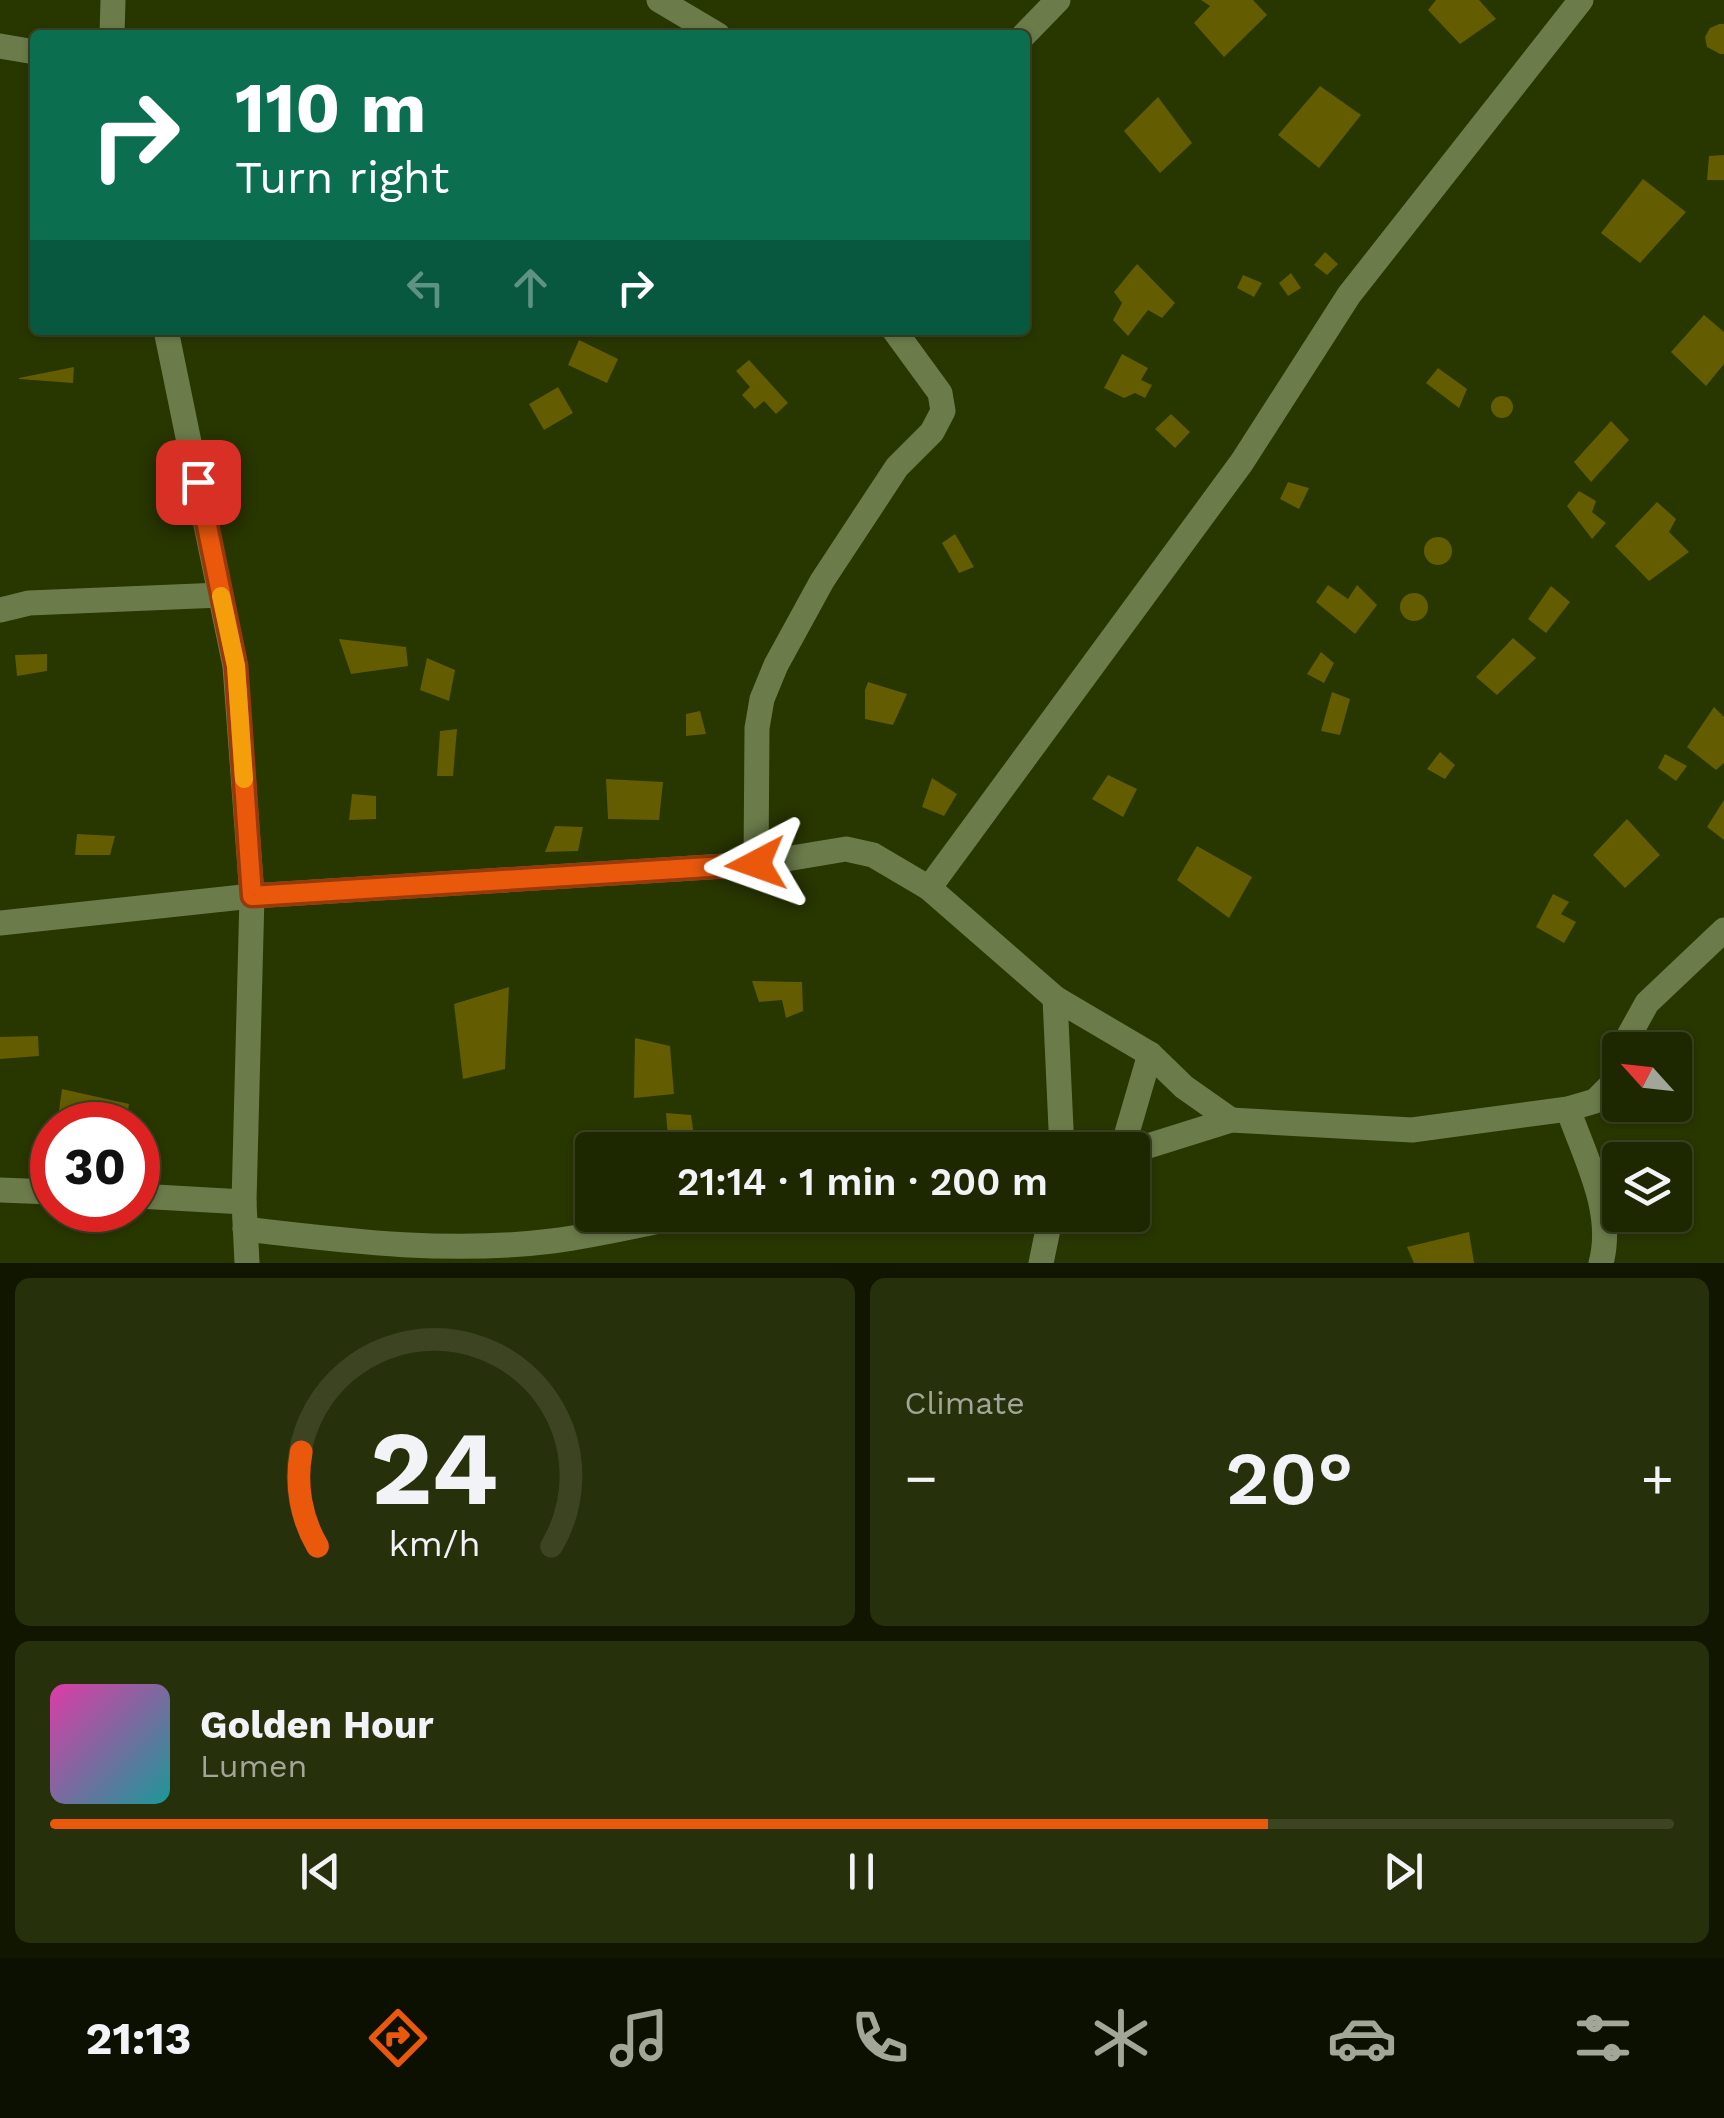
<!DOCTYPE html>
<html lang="en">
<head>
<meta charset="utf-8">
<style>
  :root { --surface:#1e2800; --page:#26300a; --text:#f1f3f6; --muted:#a1a699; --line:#3c4422; --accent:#ea580c }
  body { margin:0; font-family:"Work Sans",sans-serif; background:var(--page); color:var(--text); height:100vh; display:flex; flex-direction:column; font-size:38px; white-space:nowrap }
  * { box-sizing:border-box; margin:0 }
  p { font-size:32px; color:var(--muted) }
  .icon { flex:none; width:55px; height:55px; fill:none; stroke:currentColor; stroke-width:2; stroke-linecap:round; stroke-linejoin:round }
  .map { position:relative; height:1263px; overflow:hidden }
  .drawer { display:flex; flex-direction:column; gap:15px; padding:15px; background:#101600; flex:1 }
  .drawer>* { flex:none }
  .hud { position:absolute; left:30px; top:30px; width:1000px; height:305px; border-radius:10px; box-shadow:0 2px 8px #0004,0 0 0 2px var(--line); background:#0b6e4f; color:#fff; overflow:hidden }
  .needle { width:65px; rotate:297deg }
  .buttons { position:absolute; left:1602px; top:1032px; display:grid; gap:20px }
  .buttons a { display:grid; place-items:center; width:90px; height:90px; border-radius:10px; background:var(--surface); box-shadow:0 2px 8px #0004,0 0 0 2px var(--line); font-size:50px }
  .speed { position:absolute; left:30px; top:1102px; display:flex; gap:20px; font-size:50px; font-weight:700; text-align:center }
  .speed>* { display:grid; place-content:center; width:130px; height:130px; border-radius:50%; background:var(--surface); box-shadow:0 2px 8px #0004,0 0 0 2px var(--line); line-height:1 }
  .speed .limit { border:15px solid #d22; background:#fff; color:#111 }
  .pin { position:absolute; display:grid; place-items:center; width:85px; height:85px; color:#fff; margin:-42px; border-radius:20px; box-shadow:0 5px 15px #0006 }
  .me { position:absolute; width:110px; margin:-55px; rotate:266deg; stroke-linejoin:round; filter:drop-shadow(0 0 8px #0008) }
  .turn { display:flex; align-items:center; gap:35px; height:210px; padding:0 40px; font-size:45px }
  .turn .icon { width:130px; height:130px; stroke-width:2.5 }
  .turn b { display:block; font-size:70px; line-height:85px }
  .lanes { display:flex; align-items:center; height:95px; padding:0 40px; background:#0003; justify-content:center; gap:50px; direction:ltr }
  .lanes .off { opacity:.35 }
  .big { font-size:75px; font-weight:600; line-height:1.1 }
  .drawer .card { flex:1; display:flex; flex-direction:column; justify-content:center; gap:15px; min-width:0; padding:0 35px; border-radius:15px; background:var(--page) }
  .drawer .dial { align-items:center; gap:0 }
  .dial svg { height:260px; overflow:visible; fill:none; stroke:var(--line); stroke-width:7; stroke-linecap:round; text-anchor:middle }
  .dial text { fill:var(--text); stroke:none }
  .song { display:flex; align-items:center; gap:30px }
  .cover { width:120px; height:120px; border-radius:15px; background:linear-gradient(135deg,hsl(320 70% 55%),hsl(180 70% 35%)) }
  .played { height:10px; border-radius:5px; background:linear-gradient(90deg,var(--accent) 75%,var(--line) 75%) }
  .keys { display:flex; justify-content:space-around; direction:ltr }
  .heat { display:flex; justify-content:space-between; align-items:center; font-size:55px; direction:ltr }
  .drawer .tiles { flex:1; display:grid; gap:15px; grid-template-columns:1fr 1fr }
  .card:last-child { grid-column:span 2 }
  .trip { position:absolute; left:575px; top:1132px; width:575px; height:100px; border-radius:10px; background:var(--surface); box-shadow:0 2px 8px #0004,0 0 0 2px var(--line); font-weight:600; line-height:100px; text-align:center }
  .tab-bar { display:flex; height:160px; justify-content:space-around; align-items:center; background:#0c1000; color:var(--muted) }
  .tab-bar .icon { width:70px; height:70px }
  .tab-bar .active { color:var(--accent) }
  .tab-bar b { font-size:45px; color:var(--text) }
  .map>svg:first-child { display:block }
  .building { fill:#635c00 }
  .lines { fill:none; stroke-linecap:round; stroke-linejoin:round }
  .minor { stroke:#6b7b4a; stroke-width:25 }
  .route-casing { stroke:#983908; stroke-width:25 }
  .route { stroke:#ea580c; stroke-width:18 }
  .slow { stroke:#f59e0b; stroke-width:18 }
</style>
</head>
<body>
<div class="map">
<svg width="1724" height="1263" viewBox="0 0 1724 1263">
  <rect width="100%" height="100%" fill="#283600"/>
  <g class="building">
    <path d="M1201,0h52l14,15 -43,42 -30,-34 16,-17z"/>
    <path d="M1436,0h43l17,19 -36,25 -32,-34z"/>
    <path d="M1719,24h5v30h-4l-13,-7 -2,-10 5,-9z"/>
    <path d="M1320,86l41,29 -42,53 -41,-33z"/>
    <path d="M1158,97l34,46 -32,30 -36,-42z"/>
    <path d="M1724,155v25h-17l2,-24z"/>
    <path d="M1643,179l43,33 -46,51 -39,-30z"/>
    <path d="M1325,252l13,12 -11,11 -13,-10z"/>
    <path d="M1137,264l38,39 -13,15 -14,-8 -20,26 -15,-16 9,-17 -8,-11z"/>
    <path d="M1291,273l10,15 -13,8 -9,-13z"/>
    <path d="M1243,275l19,8 -8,14 -17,-9z"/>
    <path d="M1704,315l20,17v32l-18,22 -35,-34z"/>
    <path d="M579,340l39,19 -11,24 -39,-18z"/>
    <path d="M1122,354l26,14 -7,12 11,5 -7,13 -10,-5 -11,5 -20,-10z"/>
    <path d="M749,360l39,43 -12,11 -12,-13 -9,8 -13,-14 8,-8 -14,-16z"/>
    <path d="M74,367l-1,16 -54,-4v-1z"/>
    <path d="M1438,368l29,21 -8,19 -33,-25z"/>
    <path d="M558,387l15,26 -29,17 -15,-26z"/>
    <circle cx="1502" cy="407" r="11"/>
    <path d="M1171,414l19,18 -15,16 -20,-19z"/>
    <path d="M1611,421l18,19 -38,42 -17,-20z"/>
    <path d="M1288,482l21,6 -10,21 -19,-10z"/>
    <path d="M1579,491l17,10 -4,11 14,11 -14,16 -25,-33z"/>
    <path d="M1657,502l19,17 -7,13 20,20 -40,29 -34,-35z"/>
    <path d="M955,534l19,33 -15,6 -17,-30z"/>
    <circle cx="1438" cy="551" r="14"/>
    <path d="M1328,585l20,14 9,-14 20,20 -22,29 -39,-32z"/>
    <path d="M1551,586l19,16 -24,31 -18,-14z"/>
    <circle cx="1414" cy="607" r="14"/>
    <path d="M1513,638l23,20 -39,37 -21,-18z"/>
    <path d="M339,639l67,8 2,19 -57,8z"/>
    <path d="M1321,652l13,11 -10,20 -17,-9z"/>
    <path d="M47,654v17l-30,5 -2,-21z"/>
    <path d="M427,658l28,12 -6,31 -29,-11z"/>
    <path d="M868,682l39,12 -14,31 -28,-6v-29z"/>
    <path d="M1332,692l18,7 -10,36 -19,-4z"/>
    <path d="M1714,707l10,10v46l-8,7 -29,-23z"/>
    <path d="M700,711l6,23 -20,2v-22z"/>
    <path d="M457,729l-4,47h-16l3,-45z"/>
    <path d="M1440,752l15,13 -10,14 -18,-10z"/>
    <path d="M1665,754l22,12 -11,15 -18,-13z"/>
    <path d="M1108,775l29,14 -14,28 -31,-18z"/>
    <path d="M932,778l25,16 -13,22 -22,-9z"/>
    <path d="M606,779l57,3 -4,38 -51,-1z"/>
    <path d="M352,794l24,2v23l-27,1z"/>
    <path d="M1724,800v40l-17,-13z"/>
    <path d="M1627,819l33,36 -35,33 -32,-33z"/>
    <path d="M555,826l28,1 -5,24 -33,1z"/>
    <path d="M77,834l38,2 -5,19h-35z"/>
    <path d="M1197,846l55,31 -23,41 -52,-38z"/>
    <path d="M1553,894l16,8 -8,12 15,8 -12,21 -28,-16z"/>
    <path d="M752,981l50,1 1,29 -17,7 -4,-18 -23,2z"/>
    <path d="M509,987l-4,82 -42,10 -9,-75z"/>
    <path d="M38,1036l1,20 -39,3v-22z"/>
    <path d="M635,1038l35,8 4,48 -40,4z"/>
    <path d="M62,1089l67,15 -3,21h-69z"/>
    <path d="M666,1113l25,2 5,35h-27z"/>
    <path d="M1469,1232l5,31h-60l-7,-16z"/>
  </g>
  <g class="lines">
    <g class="minor">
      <path d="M659,0l59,35"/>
      <path d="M112,35l1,-35"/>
      <path d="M1024,35l34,-35"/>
      <path d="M0,46l35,6"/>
      <path d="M166,330l69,336 17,230 -8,306 3,61"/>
      <path d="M0,610l29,-7 192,-8"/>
      <path d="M756,864l1,-136 5,-29 14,-34 46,-84 75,-114 35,-35 11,-21 -3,-18 -46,-63"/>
      <path d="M929,888l126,110 95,56 34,33 47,33"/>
      <path d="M0,923l252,-27 504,-32 90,-15 27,6 56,33 313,-426 107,-167 232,-295"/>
      <path d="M1055,998l7,152"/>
      <path d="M1621,1050l26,-47 77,-73"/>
      <path d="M1568,1109c17,49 47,102 33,154"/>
      <path d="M1122,1150l28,-96"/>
      <path d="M1132,1151l99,-31 181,10 156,-21 27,-8 17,-17 8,-32"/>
      <path d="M0,1190l52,2"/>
      <path d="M138,1196l106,6"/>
      <path d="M245,1229c102,12 204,25 307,12 45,-6 91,-17 136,-26"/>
      <path d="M1041,1263l10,-48"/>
    </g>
  </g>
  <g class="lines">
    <defs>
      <path id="route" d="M198,482l38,184 16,230 504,-32"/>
    </defs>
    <use href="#route" class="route-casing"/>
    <use href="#route" class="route"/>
    <path class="slow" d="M221,596l15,70 8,113"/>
  </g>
</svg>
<div class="buttons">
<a><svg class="needle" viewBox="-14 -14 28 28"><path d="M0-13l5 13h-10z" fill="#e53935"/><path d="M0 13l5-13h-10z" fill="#a1a699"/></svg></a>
<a><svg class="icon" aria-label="layers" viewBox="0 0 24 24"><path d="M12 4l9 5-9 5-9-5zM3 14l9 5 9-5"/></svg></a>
</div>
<div class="speed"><div class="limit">30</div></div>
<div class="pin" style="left:198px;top:482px;background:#d93025"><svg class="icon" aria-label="arrive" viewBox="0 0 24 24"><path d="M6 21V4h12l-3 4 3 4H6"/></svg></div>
<svg class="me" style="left:756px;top:864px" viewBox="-20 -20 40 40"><path d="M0-17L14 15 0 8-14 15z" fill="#ea580c" stroke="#fff" stroke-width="4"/></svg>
<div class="trip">21:14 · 1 min · 200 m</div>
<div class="hud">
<div class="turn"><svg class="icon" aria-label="right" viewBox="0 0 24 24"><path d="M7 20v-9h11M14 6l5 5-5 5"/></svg><div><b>110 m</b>Turn right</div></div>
<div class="lanes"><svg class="icon off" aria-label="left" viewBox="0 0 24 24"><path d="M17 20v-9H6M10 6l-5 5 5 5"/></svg><svg class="icon off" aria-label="ahead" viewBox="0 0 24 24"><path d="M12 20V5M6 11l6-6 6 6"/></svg><svg class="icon" aria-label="right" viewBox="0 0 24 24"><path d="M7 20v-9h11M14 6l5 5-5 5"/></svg></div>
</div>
</div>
<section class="drawer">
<div class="tiles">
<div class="card dial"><svg viewBox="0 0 100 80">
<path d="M14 69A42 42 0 1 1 86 69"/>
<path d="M14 69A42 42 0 0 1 9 40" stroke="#ea580c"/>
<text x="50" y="56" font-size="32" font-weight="700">24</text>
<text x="50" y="72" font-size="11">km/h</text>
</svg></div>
<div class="card"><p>Climate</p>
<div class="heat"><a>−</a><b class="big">20°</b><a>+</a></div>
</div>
<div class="card">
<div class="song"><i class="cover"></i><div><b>Golden Hour</b><p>Lumen</p></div></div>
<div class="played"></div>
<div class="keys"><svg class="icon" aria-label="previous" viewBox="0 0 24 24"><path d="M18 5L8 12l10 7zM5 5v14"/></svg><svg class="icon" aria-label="pause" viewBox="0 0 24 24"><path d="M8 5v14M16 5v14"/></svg><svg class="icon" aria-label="next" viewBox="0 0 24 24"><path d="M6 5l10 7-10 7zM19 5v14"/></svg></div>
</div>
</div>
</section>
<nav class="tab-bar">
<b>21:13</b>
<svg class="icon active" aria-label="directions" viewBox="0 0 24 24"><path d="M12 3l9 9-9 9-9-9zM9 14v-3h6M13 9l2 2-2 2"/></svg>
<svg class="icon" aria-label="music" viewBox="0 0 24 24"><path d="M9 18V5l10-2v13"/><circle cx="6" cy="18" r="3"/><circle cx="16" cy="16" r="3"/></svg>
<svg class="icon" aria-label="phone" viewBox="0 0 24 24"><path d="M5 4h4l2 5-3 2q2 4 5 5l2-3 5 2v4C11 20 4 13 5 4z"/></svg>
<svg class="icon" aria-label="climate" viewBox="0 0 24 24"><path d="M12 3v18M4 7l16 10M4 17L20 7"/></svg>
<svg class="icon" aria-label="car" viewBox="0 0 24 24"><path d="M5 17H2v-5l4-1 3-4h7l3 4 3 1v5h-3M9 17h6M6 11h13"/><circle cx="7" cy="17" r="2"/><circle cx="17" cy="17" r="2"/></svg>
<svg class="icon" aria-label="filters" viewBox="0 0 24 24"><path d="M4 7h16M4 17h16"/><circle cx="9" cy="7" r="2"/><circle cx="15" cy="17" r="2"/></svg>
</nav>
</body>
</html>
